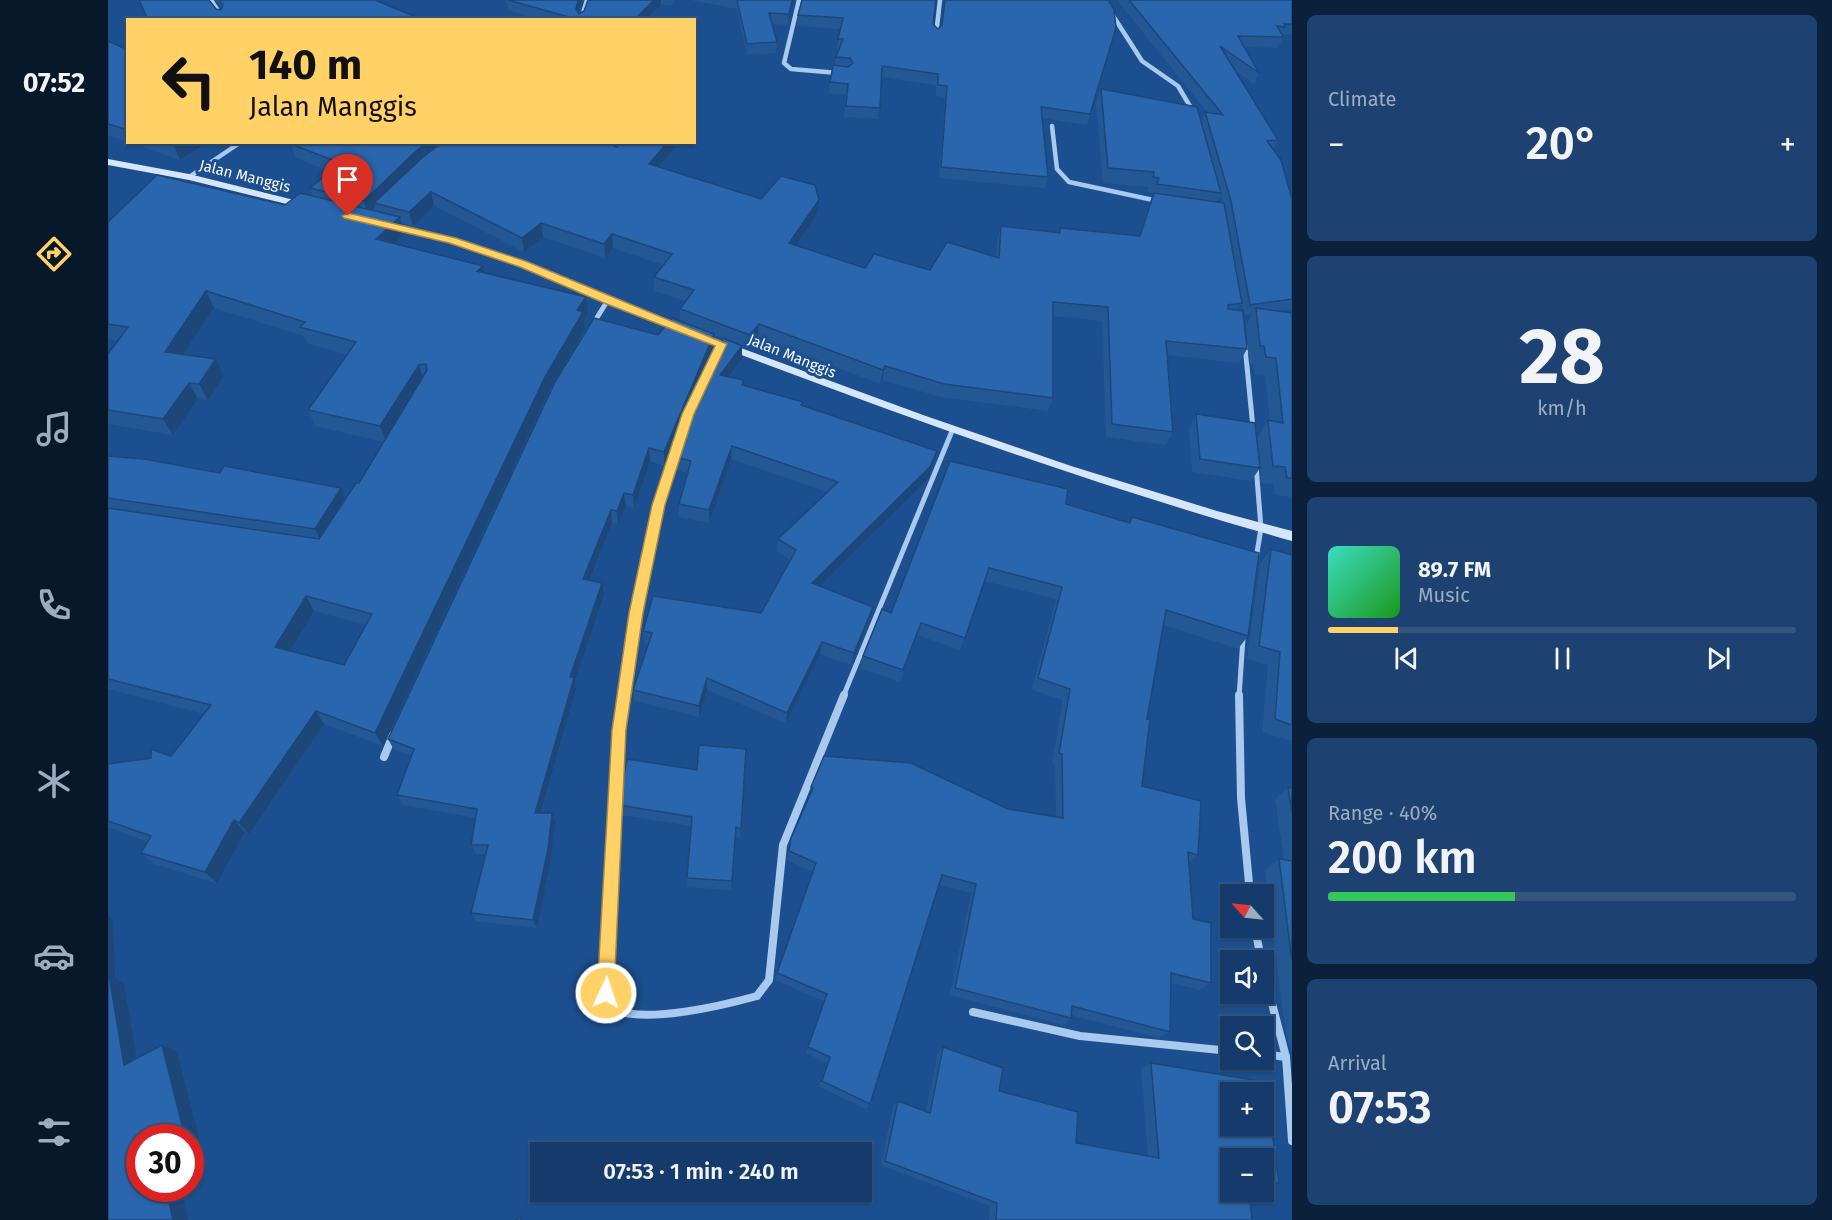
<!DOCTYPE html>
<html lang="en">
<head>
<meta charset="utf-8">
<style>
  :root { --surface:#143b6b; --page:#1d4271; --text:#f1f3f6; --muted:#9dadc1; --line:#33557e; --accent:#ffd166 }
  body { margin:0; font-family:"Fira Sans",sans-serif; background:var(--page); color:var(--text); height:100vh; display:flex; flex-direction:column; font-size:22px; white-space:nowrap }
  * { box-sizing:border-box; margin:0 }
  p { font-size:20px; color:var(--muted) }
  .icon { flex:none; width:33px; height:33px; fill:none; stroke:currentColor; stroke-width:2; stroke-linecap:round; stroke-linejoin:round }
  .map { position:relative; flex:1; overflow:hidden }
  .side { display:flex; flex-direction:column; gap:15px; padding:15px; background:#0b203b; width:540px }
  .side>* { flex:none }
  .top-card { position:absolute; left:18px; top:18px; width:570px; height:126px; border-radius:0px; box-shadow:0 2px 4px #0004,0 0 0 2px var(--line); background:#ffd166; color:#111; overflow:hidden }
  .needle { width:39px; rotate:297deg }
  .buttons { position:absolute; left:1112px; top:884px; display:grid; gap:12px }
  .buttons a { display:grid; place-items:center; width:54px; height:54px; border-radius:0px; background:var(--surface); box-shadow:0 2px 4px #0004,0 0 0 2px var(--line); font-size:30px }
  .speed { position:absolute; left:18px; top:1124px; display:flex; gap:12px; font-size:30px; font-weight:700; text-align:center }
  .speed>* { display:grid; place-content:center; width:78px; height:78px; border-radius:50%; background:var(--surface); box-shadow:0 2px 4px #0004,0 0 0 2px var(--line); line-height:1 }
  .speed .limit { border:9px solid #d22; background:#fff; color:#111 }
  .pin { position:absolute; display:grid; place-items:center; width:51px; height:51px; color:#fff; margin:-62px -26px; border-radius:50% 50% 50% 0; rotate:-45deg; box-shadow:0 0 6px #0007 }
  .pin .icon { rotate:45deg }
  .me { position:absolute; width:66px; margin:-33px; rotate:3deg; stroke-linejoin:round; filter:drop-shadow(0 0 4px #0008) }
  .turn { display:flex; align-items:center; gap:21px; height:126px; padding:0 24px; font-size:27px }
  .turn .icon { width:78px; height:78px; stroke-width:2.5 }
  .turn b { display:block; font-size:42px; line-height:51px }
  .big { font-size:45px; font-weight:600; line-height:1.1 }
  .side .widget { flex:1; display:flex; flex-direction:column; justify-content:center; gap:9px; min-width:0; padding:0 21px; border-radius:9px; background:var(--page) }
  .side .dial { align-items:center; gap:0 }
  .dial b { font-size:78px; line-height:1 }
  .song { display:flex; align-items:center; gap:18px }
  .cover { width:72px; height:72px; border-radius:9px; background:linear-gradient(135deg,hsl(170 70% 55%),hsl(120 70% 35%)) }
  .played { height:6px; border-radius:3px; background:linear-gradient(90deg,var(--accent) 15%,var(--line) 15%) }
  .keys { display:flex; justify-content:space-around; direction:ltr }
  .heat { display:flex; justify-content:space-between; align-items:center; font-size:33px; direction:ltr }
  .charge { height:9px; border-radius:4px; background:linear-gradient(90deg,#34c759 40%,var(--line) 0) }
  .trip { position:absolute; left:422px; top:1142px; width:342px; height:60px; border-radius:0px; background:var(--surface); box-shadow:0 2px 4px #0004,0 0 0 2px var(--line); font-weight:600; line-height:60px; text-align:center }
  main { display:flex; flex:1; min-height:0 }
  .tab-bar { display:flex; flex-direction:column; width:108px; justify-content:space-around; align-items:center; background:#08182b; color:var(--muted) }
  .tab-bar .icon { width:42px; height:42px }
  .tab-bar .active { color:var(--accent) }
  .tab-bar b { font-size:27px; color:var(--text) }
  .map>svg:first-child { display:block }
  .lines { fill:none; stroke-linecap:round; stroke-linejoin:round }
  .street-far2 { stroke:#a9c9ee; stroke-width:4.5 }
  .street-far1 { stroke:#a9c9ee; stroke-width:5 }
  .street { stroke:#a9c9ee; stroke-width:8 }
  .secondary { fill:#d6e6fa; fill-rule:evenodd }
  .wall { fill:#245895; fill-rule:evenodd }
  .shaded-wall { fill:#1d4779 }
  .building { fill:#2a66ad; stroke:#1d4779; stroke-width:1.5; fill-rule:evenodd }
  .route { fill:#ffd166; stroke:#a68842; stroke-width:1.5 }
  .labels { text-anchor:middle; dominant-baseline:central; stroke-width:6; stroke-linejoin:round; paint-order:stroke }
  .street-label { font-size:15px; fill:#fff; stroke:#1b4f8f }
</style>
</head>
<body>
<main>
<nav class="tab-bar">
<b>07:52</b>
<svg class="icon active" aria-label="directions" viewBox="0 0 24 24"><path d="M12 3l9 9-9 9-9-9zM9 14v-3h6M13 9l2 2-2 2"/></svg>
<svg class="icon" aria-label="music" viewBox="0 0 24 24"><path d="M9 18V5l10-2v13"/><circle cx="6" cy="18" r="3"/><circle cx="16" cy="16" r="3"/></svg>
<svg class="icon" aria-label="phone" viewBox="0 0 24 24"><path d="M5 4h4l2 5-3 2q2 4 5 5l2-3 5 2v4C11 20 4 13 5 4z"/></svg>
<svg class="icon" aria-label="climate" viewBox="0 0 24 24"><path d="M12 3v18M4 7l16 10M4 17L20 7"/></svg>
<svg class="icon" aria-label="car" viewBox="0 0 24 24"><path d="M5 17H2v-5l4-1 3-4h7l3 4 3 1v5h-3M9 17h6M6 11h13"/><circle cx="7" cy="17" r="2"/><circle cx="17" cy="17" r="2"/></svg>
<svg class="icon" aria-label="filters" viewBox="0 0 24 24"><path d="M4 7h16M4 17h16"/><circle cx="9" cy="7" r="2"/><circle cx="15" cy="17" r="2"/></svg>
</nav>
<div class="map">
<svg width="1184" height="1220" viewBox="0 0 1184 1220">
  <rect width="100%" height="100%" fill="#1b4f8f"/>
  <g class="lines">
    <g class="street-far2">
      <path d="M103,0l13,20"/>
      <path d="M691,0l-15,63 7,6 47,4"/>
      <path d="M995,0l39,61 36,25 16,27"/>
      <path d="M473,20l6,-20"/>
      <path d="M828,35l4,-35"/>
      <path d="M944,126l5,43 12,13 89,19"/>
      <path d="M81,177l52,-35"/>
    </g>
    <g class="street-far1">
      <path d="M485,324l15,-24"/>
      <path d="M1137,346l8,82"/>
      <path d="M1148,465l5,63 -5,31"/>
      <path d="M515,697c11,-95 30,-191 64,-281 8,-23 20,-44 31,-66"/>
      <path d="M735,697l109,-266"/>
      <path d="M1131,697l4,-59"/>
    </g>
    <g class="street">
      <path d="M515,695l-9,100 -8,198 8,17c35,13 107,-4 143,-14l12,-16 14,-135 61,-150"/>
      <path d="M1131,695l2,103 9,96"/>
      <path d="M276,757l9,-22"/>
      <path d="M1147,927l6,33"/>
      <path d="M1155,969l23,88 6,84"/>
      <path d="M865,1012l107,24 150,15"/>
      <path d="M1155,1054l23,3"/>
    </g>
    <g class="secondary">
      <path d="M0,159l81,15 117,29 1,2 -4,3 -114,-28 -81,-15z"/>
      <path d="M279,222l68,16 72,24 157,64 2,2 -2,2h-6l-157,-64 -71,-24 -66,-15 -2,-2z"/>
      <path d="M592,333l223,82 148,51 146,45 75,20v10c-203,-57 -399,-128 -595,-203l-2,-2z"/>
    </g>
  </g>
  <g class="wall">
    <path d="M31,0h70l7,9 5,1 1,-2 -6,-8h159l48,20h-275z"/>
    <path d="M398,0l73,13v1l5,-3 4,-11h86l-3,6 -10,-2 -15,16h-105l-33,-10z"/>
    <path d="M583,0h103l-6,25 -16,-1 5,18 -1,11 -29,2 -10,-46z"/>
    <path d="M836,0h164l8,28 -29,97 -45,-7 6,59 -4,11 -105,-10 6,-81 -9,-1v-11l-55,-8 -3,42 -34,-2 2,-22 -17,-2 1,-11 5,-17 1,-8 3,-7h-2l3,-21 -43,-3 1,-11 135,9 5,5 4,-3z"/>
    <path d="M1009,0h175v35l-10,-1 1,3 -5,11 -34,-1 15,26 -5,11 -19,-14 43,70 -5,9 19,50v110l-13,2 13,2v184l-17,-2 -2,-11 -12,-1 -1,-15 -9,13 -59,-9 -3,-44 7,-14 61,24 11,-18 2,1 -5,-45 -10,-1 -1,-11h-5l-3,-38 6,-12 -7,1 -3,-12 -4,7 9,39 -8,14 -72,-8 6,77 -7,13 -60,-8 -4,-116 -49,-5v82l-5,13 -107,-14 -59,-17 -2,4 -122,-47 -9,12 -7,-3v13l-13,18 15,3v5l58,21 131,58 -6,16 -108,106 54,21 -3,11 -19,47 -31,-11 -34,69 -79,-33 -8,27 -65,-16 -1,-11 15,-46 -4,-1 -1,-12 118,-18 29,-53 -13,-9 1,-12 50,-47 -97,-33 -22,64 -30,-6v-13l8,-31 -13,-4 -1,-13 50,-117 -9,-4v13l-50,118 -14,-5 -16,47 -8,-2 -8,18 -6,-1 -22,58 14,14 -29,86 1,8 -35,124 14,10 -4,35 -14,70 -61,-7 -5,-8 15,-59h-10l-5,-9 5,-27 -73,-13 -6,-10 14,-39 -17,-6 -6,-11 270,-404 22,-14v-12l6,-8 -32,-10v-14l9,-12 -50,-17 -8,10 -62,-21 -19,15 -90,-46 -21,20 -12,-3 3,11 -10,9 89,23 1,7 104,41 -4,5 1,10 -36,62 -166,355 -59,-22 -75,110 -4,-2 -28,51 -63,-19 -13,-11 7,-11 -40,-15v-63l63,-8 33,-42 -96,-25v-233l112,17 121,15 5,11 13,-16 25,-41 -69,-16 -7,-16 39,-55 -40,-12 -3,-7 -90,-28 -31,46 33,5 8,16 -16,25 -10,-1 -25,36 -65,-11v-70l10,-13 -10,-2v-117l177,-17 28,-9 -3,-8 20,-16 -34,-14 -5,-14 326,3 63,-5 -21,25 102,32 56,15 -21,31 69,23 65,2 66,-13 1,-17 4,-14 57,7 2,-5 79,8 14,-43 -6,-2 1,-4 -45,-4 -7,-80 5,-14 100,33 4,-10h2zM1113,195l2,8 -6,-1zM206,611l52,14 -22,40 -54,-14z"/>
    <path d="M0,41l20,9v92l-20,-7z"/>
    <path d="M21,142h79l-28,18z"/>
    <path d="M958,504l63,19 3,-6 116,119 -10,13 -74,-24 -17,94 -5,67 56,69 -9,8 4,56 18,64 -11,7 -29,-7 -1,49 -11,6 -88,-23v3l-8,7 -113,-30 21,-102 -32,-8 -69,219 -4,5 -47,-22 8,-24 -21,-10 18,-52 -49,-21 2,-7 36,-101 -26,-12 4,-22 18,-41 2,-10 197,22 48,8 -1,-52 -3,-1 11,-64 -31,-10 24,-91 -72,-18 -24,69 -43,-15 -17,47 -40,-14 3,-12 28,-43z"/>
    <path d="M1163,549l21,6v186l-30,-9 6,-67 -21,-6 13,-95z"/>
    <path d="M638,749l-6,89 -5,-2 -4,54 -44,-3v-9l4,-52 -70,-11 -2,-10z"/>
    <path d="M1180,787l4,1v263h-1l-6,-23 -20,-158 14,-11 5,1 -9,-61z"/>
    <path d="M835,1047l60,21 -4,23 79,21 -2,31 72,13 -7,-87 10,-6 114,19 14,101 -16,3v-28h-33v33h19l3,29h-263l1,-14 -109,-41 12,-59 5,-5 28,11 12,-59zM1122,1092h33v33h-33z"/>
  </g>
  <g class="shaded-wall">
    <path d="M470,0h4l-5,19 -1,-10z"/>
    <path d="M546,0h7v4l-15,16h-12z"/>
    <path d="M684,0h2l-6,25 1,-11z"/>
    <path d="M71,142h29l-28,18 -6,-14z"/>
    <path d="M320,142h25l-79,61 1,4 -7,8 -4,-14 53,-51z"/>
    <path d="M560,142h12l-31,36v-14z"/>
    <path d="M323,192l3,14 -21,20 -4,-14z"/>
    <path d="M711,200l-2,14 -29,43 1,-14z"/>
    <path d="M292,217l4,17 -23,22 -5,-17z"/>
    <path d="M433,223l2,14 -19,15 -2,-14z"/>
    <path d="M504,234l1,14 -8,10 -1,-14z"/>
    <path d="M375,266l3,17 -9,-12z"/>
    <path d="M98,291l8,17 -40,60 -9,-16z"/>
    <path d="M478,297l2,17 -4,5 1,10 -36,62 -166,355 -8,-13 171,-358 31,-65z"/>
    <path d="M651,324l-1,13 -9,12 1,-14z"/>
    <path d="M606,334v14l-50,118v-14z"/>
    <path d="M634,346v13l-22,29v-13z"/>
    <path d="M108,359l8,16 -16,25 -9,-16z"/>
    <path d="M311,365l5,16 -38,61 -6,-16z"/>
    <path d="M777,366l-3,14 -2,4 3,-14z"/>
    <path d="M81,383l9,16 -25,36 -10,-16z"/>
    <path d="M624,446l-1,13 -22,64v-13z"/>
    <path d="M541,448l1,13 -16,47 -1,-13z"/>
    <path d="M829,451l-4,13 -6,16 -117,115 2,-12z"/>
    <path d="M233,488l7,16 -25,41 -8,-16z"/>
    <path d="M516,493l2,13 -8,18 -1,-13z"/>
    <path d="M503,510l1,13 -27,69 -2,-13z"/>
    <path d="M494,583l2,12 -29,86 1,8 -38,133 -3,-9 35,-136z"/>
    <path d="M198,596l8,15 -30,50 -9,-14z"/>
    <path d="M765,607l-3,11 -19,47 3,-12z"/>
    <path d="M714,642l-2,12 -34,69 1,-10z"/>
    <path d="M599,678v12l-8,27v-11z"/>
    <path d="M208,711l8,13 -75,110 -10,-11z"/>
    <path d="M444,813l3,10 -4,35 -14,70 -4,-8z"/>
    <path d="M126,820l11,12 -28,51 -12,-11z"/>
    <path d="M0,915l5,4 2,59 9,6 15,88 -15,-7 -16,-81z"/>
    <path d="M54,1045l15,7 24,93 -11,5v-13h-5z"/>
    <path d="M58,1188h15l7,32h-15z"/>
  </g>
  <g class="building">
    <path d="M31,0h70l7,9 5,1 2,-5 -3,-5h155l48,20h-275z"/>
    <path d="M400,0h70l-2,9 3,5 5,-3 4,-11h66l-20,20h-64l2,-2z"/>
    <path d="M629,0h55l-3,14 -20,-1 8,29 -30,2z"/>
    <path d="M694,0h134l-3,24 5,5 4,-4 3,-25h163l6,9 2,19 -26,86 -49,-7 7,70 -107,-10 6,-81 -9,-1v-11l-56,-8 -2,42 -34,-2 2,-22 -18,-2 3,-17 15,2 5,-4 -3,-5 -14,-1 7,-18h-5l5,-21 -45,-3z"/>
    <path d="M1021,0h163v24h-8l1,3 -8,-1 6,11 -45,-1 21,37 -39,-27 58,94 -11,1 14,19 11,39v100l-42,6 -19,-104 -26,-89 18,3z"/>
    <path d="M0,41l20,9v80l-20,-6z"/>
    <path d="M993,89l96,18 24,86 -64,-9 2,-6 -6,-1 1,-5 -46,-4z"/>
    <path d="M56,142h15l-5,4z"/>
    <path d="M186,142h134l-11,8 -53,51 -54,-13 30,-25 -49,-19z"/>
    <path d="M335,142h162l12,5 5,-5h46l-19,22 112,35 20,-23 34,9 4,15 -30,43 76,25 9,-14 56,16 17,-28 52,16 2,-32 59,7v-5l80,8 14,-43 70,10 18,100 -14,2v4l15,2 4,38 -81,-8 7,91 -61,-8 -4,-117 -55,-5v96l-109,-14 -59,-18 -2,4 -124,-46 -9,11 -70,-26 14,-19 -40,-13 18,-23 -60,-20 -8,10 -63,-21 -19,15 -91,-46 -22,20 -35,-9 49,-46z"/>
    <path d="M49,175l128,30 15,-12 100,24 -24,22 107,27 -6,5 109,26 -9,13 6,2 -37,63 -171,358 -59,-22 -77,112 -5,-3 -29,52 -64,-19 10,-17 -43,-15v-57l43,-6v-9l20,7 40,-51 -103,-26v-171l211,31 37,-56h3l68,-113 -1,-6 -7,1 -39,61 -72,-16 48,-68 -56,-15 5,-5 -99,-31 -41,61 51,7 -17,25 -10,-1 -26,36 -55,-9v-56l20,-27 -20,-3v-102zM198,596l66,18 -28,51 -69,-18z"/>
    <path d="M1148,308l36,5v165h-5l-2,-11 -12,-1 -5,-46 15,3 -7,-65 -10,-1 -2,-11h-4z"/>
    <path d="M486,318l64,17 14,-17 42,16 -50,118 -15,-4 -16,47 -9,-2 -7,18 -6,-1 -28,69 19,4 -32,94 4,1 -39,135h17l-4,36 -15,71 -62,-7 17,-68h-17l6,-36 -80,-14 17,-46 -26,-10 167,-357z"/>
    <path d="M615,338l19,8 -22,29 24,5 -2,5 61,17 -2,3 136,46 -7,16 -118,116 61,24 -19,46 -32,-11 -35,71 -80,-35 -8,28 -66,-16 19,-57 -9,-2 10,-35 108,17 35,-63 -18,-11 60,-57 -106,-36 -23,64 -30,-6 12,-43 -18,-5z"/>
    <path d="M1088,414l59,9 5,45 -60,-9z"/>
    <path d="M0,456l36,3 76,14 4,-7 117,22 -26,41 -207,-31z"/>
    <path d="M842,461l118,28 -2,15 64,19 2,-6 127,36 -11,83 -82,-26 -19,109h3l-8,67 59,15 -3,54 -10,-3 5,67 18,4v60l-40,-10 -1,59 -98,-26 -1,12 -116,-30 21,-104 -34,-9 -72,229 -48,-23 8,-24 -22,-10 19,-53 -50,-21 39,-110 -27,-12 2,-13 22,-50 -2,-1 13,-31 87,7 97,46 55,9 -1,-64 -3,-1 11,-64 -32,-11 24,-91 -73,-19 -24,70 -44,-15 -18,47 -40,-14 19,-47 9,4z"/>
    <path d="M1163,549l21,6v170l-17,-6 5,-67 -21,-6z"/>
    <path d="M591,745l47,4 -5,80 -5,-2 -4,54 -45,-3 5,-61 -73,-12 8,-46 70,11z"/>
    <path d="M1180,787l4,1v24z"/>
    <path d="M1171,859l13,2v100z"/>
    <path d="M0,975h1l15,90 38,-20 23,92h-45v51h26l7,32h-65z"/>
    <path d="M835,1047l60,21 -4,23 79,21 -2,31 83,15 -8,-95 114,19 14,101 -16,-2v-23h-33v33h19l3,29h-256l1,-17 -112,-42 13,-60 32,12zM1122,1092h33v33h-33z"/>
    <path d="M411,1216l3,4h-6z"/>
  </g>
  <path class="route" d="M240,213l108,25 72,24 199,82 -33,70 -29,91 -22,108 -17,117 -12,263 -2,6 -6,2 -6,-2 -3,-6 15,-263 17,-117 23,-108 30,-91 33,-68 -111,-43 -84,-36 -71,-24 -105,-25 -2,-2z"/>
  <g class="labels">
    <g class="street-label">
      <text transform="translate(137 176) rotate(14)">Jalan Manggis</text>
      <text transform="translate(684 356) rotate(22)">Jalan Manggis</text>
    </g>
  </g>
</svg>
<div class="buttons">
<a><svg class="needle" viewBox="-14 -14 28 28"><path d="M0-13l5 13h-10z" fill="#e53935"/><path d="M0 13l5-13h-10z" fill="#9dadc1"/></svg></a>
<a><svg class="icon" aria-label="sound" viewBox="0 0 24 24"><path d="M4 9h4l5-4v14l-5-4H4zM17 9q2 3 0 6"/></svg></a>
<a><svg class="icon" aria-label="search" viewBox="0 0 24 24"><circle cx="10" cy="10" r="6"/><path d="M15 15l6 6"/></svg></a>
<a>+</a>
<a>−</a>
</div>
<div class="speed"><div class="limit">30</div></div>
<div class="pin" style="left:240px;top:216px;background:#d93025"><svg class="icon" aria-label="arrive" viewBox="0 0 24 24"><path d="M6 21V4h12l-3 4 3 4H6"/></svg></div>
<svg class="me" style="left:498px;top:993px" viewBox="-20 -20 40 40"><circle r="17" fill="#ffd166" stroke="#fff" stroke-width="3"/><path d="M0-11L8 9 0 5-8 9z" fill="#fff"/></svg>
<div class="trip">07:53 · 1 min · 240 m</div>
<div class="top-card">
<div class="turn"><svg class="icon" aria-label="left" viewBox="0 0 24 24"><path d="M17 20v-9H6M10 6l-5 5 5 5"/></svg><div><b>140 m</b>Jalan Manggis</div></div>
</div>
</div>
<section class="side">
<div class="widget"><p>Climate</p>
<div class="heat"><a>−</a><b class="big">20°</b><a>+</a></div>
</div>
<div class="widget dial"><b>28</b><p>km/h</p></div>
<div class="widget">
<div class="song"><i class="cover"></i><div><b>89.7 FM</b><p>Music</p></div></div>
<div class="played"></div>
<div class="keys"><svg class="icon" aria-label="previous" viewBox="0 0 24 24"><path d="M18 5L8 12l10 7zM5 5v14"/></svg><svg class="icon" aria-label="pause" viewBox="0 0 24 24"><path d="M8 5v14M16 5v14"/></svg><svg class="icon" aria-label="next" viewBox="0 0 24 24"><path d="M6 5l10 7-10 7zM19 5v14"/></svg></div>
</div>
<div class="widget"><p>Range · 40%</p><b class="big">200 km</b><div class="charge"></div></div>
<div class="widget"><p>Arrival</p><b class="big">07:53</b></div>
</section>
</main>
</body>
</html>
